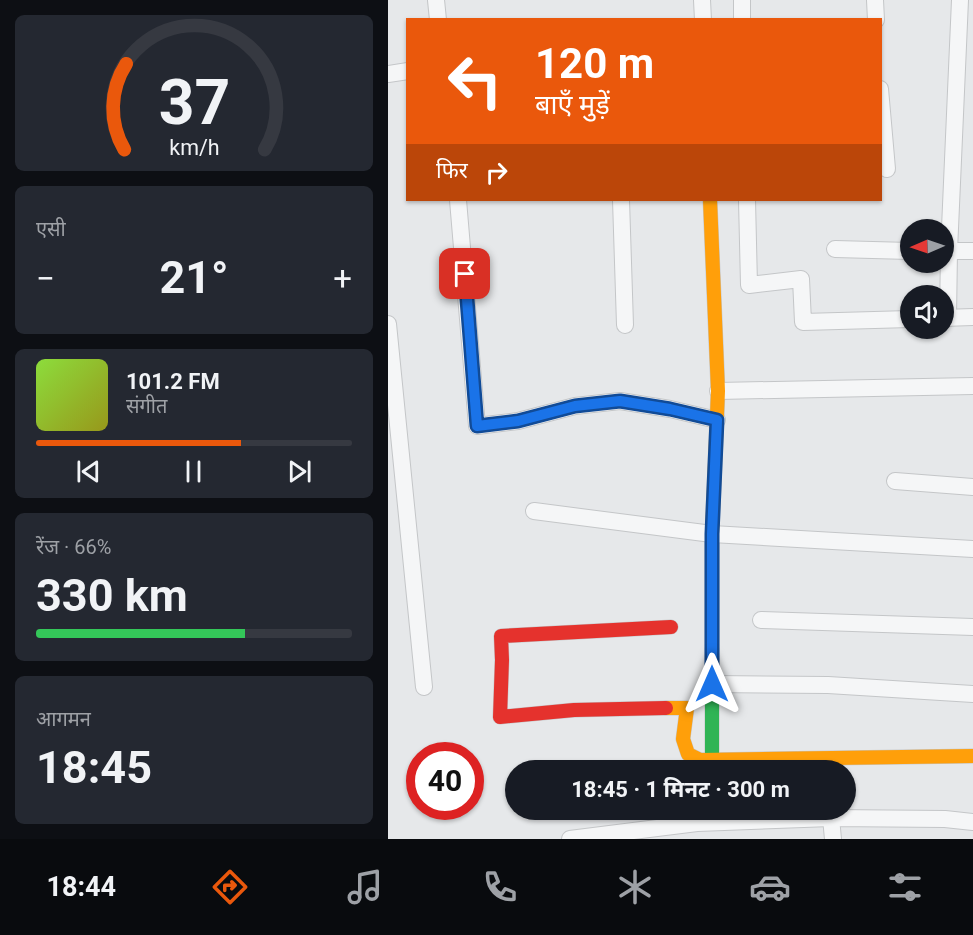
<!DOCTYPE html>
<html lang="hi">
<head>
<meta charset="utf-8">
<style>
  :root { --surface:#171b24; --page:#242831; --text:#f1f3f6; --muted:#9ea1a6; --line:#363941; --accent:#ea580c }
  body { margin:0; font-family:Roboto,"Noto Sans Devanagari",sans-serif; background:var(--page); color:var(--text); height:100vh; display:flex; flex-direction:column; font-size:22px; white-space:nowrap }
  * { box-sizing:border-box; margin:0 }
  p { font-size:20px; color:var(--muted) }
  .icon { flex:none; width:33px; height:33px; fill:none; stroke:currentColor; stroke-width:2; stroke-linecap:round; stroke-linejoin:round }
  .map { position:relative; flex:1; overflow:hidden }
  .sheet { display:flex; flex-direction:column; gap:15px; padding:15px; background:#0d0f14; width:388px }
  .sheet>* { flex:none }
  .guide { position:absolute; left:18px; top:18px; width:476px; height:183px; border-radius:0px; box-shadow:0 2px 4px #0004; background:#ea580c; color:#fff; overflow:hidden }
  .needle { width:39px; rotate:268deg }
  .fabs { position:absolute; left:512px; top:219px; display:grid; gap:12px }
  .fabs a { display:grid; place-items:center; width:54px; height:54px; border-radius:50%; background:var(--surface); box-shadow:0 2px 4px #0004; font-size:30px }
  .speed { position:absolute; left:18px; top:742px; display:flex; gap:12px; font-size:30px; font-weight:700; text-align:center }
  .speed>* { display:grid; place-content:center; width:78px; height:78px; border-radius:50%; background:var(--surface); box-shadow:0 2px 4px #0004; line-height:1 }
  .speed .limit { border:9px solid #d22; background:#fff; color:#111 }
  .pin { position:absolute; display:grid; place-items:center; width:51px; height:51px; color:#fff; margin:-26px; border-radius:12px; box-shadow:0 3px 9px #0006 }
  .me { position:absolute; width:66px; margin:-33px; rotate:0deg; stroke-linejoin:round; filter:drop-shadow(0 0 4px #0008) }
  .turn { display:flex; align-items:center; gap:21px; height:126px; padding:0 30px; font-size:27px }
  .turn .icon { width:78px; height:78px; stroke-width:2.5 }
  .turn b { display:block; font-size:42px; line-height:51px }
  .then { display:flex; align-items:center; height:57px; padding:0 30px; background:#0003; gap:12px; font-size:22px }
  .big { font-size:45px; font-weight:700; line-height:1.1 }
  .sheet .tile { flex:1; display:flex; flex-direction:column; justify-content:center; gap:9px; min-width:0; padding:0 21px; border-radius:9px; background:var(--page) }
  .sheet .dial { align-items:center; gap:0 }
  .dial svg { height:156px; overflow:visible; fill:none; stroke:var(--line); stroke-width:7; stroke-linecap:round; text-anchor:middle }
  .dial text { fill:var(--text); stroke:none }
  .song { display:flex; align-items:center; gap:18px }
  .cover { width:72px; height:72px; border-radius:9px; background:linear-gradient(135deg,hsl(90 70% 55%),hsl(60 70% 35%)) }
  .played { height:6px; border-radius:3px; background:linear-gradient(90deg,var(--accent) 65%,var(--line) 65%) }
  .keys { display:flex; justify-content:space-around; direction:ltr }
  .heat { display:flex; justify-content:space-between; align-items:center; font-size:33px; direction:ltr }
  .charge { height:9px; border-radius:4px; background:linear-gradient(90deg,#34c759 66%,var(--line) 0) }
  .trip { position:absolute; left:117px; top:760px; width:351px; height:60px; border-radius:30px; background:var(--surface); box-shadow:0 2px 4px #0004; font-weight:700; line-height:60px; text-align:center }
  .tab-bar { display:flex; height:96px; justify-content:space-around; align-items:center; background:#090b0e; color:var(--muted) }
  .tab-bar .icon { width:42px; height:42px }
  .tab-bar .current { color:var(--accent) }
  .tab-bar b { font-size:27px; color:var(--text) }
  main { display:flex; flex:1; min-height:0 }
  .map>svg:first-child { display:block }
  .lines { fill:none; stroke-linecap:round; stroke-linejoin:round }
  .street-casing { stroke:#c4c6c8; stroke-width:18 }
  .fast-casing { stroke:#c4c6c8; stroke-width:15 }
  .slow-casing { stroke:#c4c6c8; stroke-width:15 }
  .jam-casing { stroke:#c4c6c8; stroke-width:15 }
  .street { stroke:#f5f6f7; stroke-width:16 }
  .fast { stroke:#30b455; stroke-width:14 }
  .slow { stroke:#ff9f0a; stroke-width:14 }
  .jam { stroke:#e5322d; stroke-width:14 }
  .route-casing { stroke:#114b97; stroke-width:15 }
  .route { stroke:#1a73e8; stroke-width:10 }
</style>
</head>
<body>
<main>
<section class="sheet">
<div class="tile dial"><svg viewBox="0 0 100 80">
<path d="M14 69A42 42 0 1 1 86 69"/>
<path d="M14 69A42 42 0 0 1 15 25" stroke="#ea580c"/>
<text x="50" y="56" font-size="32" font-weight="700">37</text>
<text x="50" y="72" font-size="11">km/h</text>
</svg></div>
<div class="tile"><p>एसी</p>
<div class="heat"><a>−</a><b class="big">21°</b><a>+</a></div>
</div>
<div class="tile">
<div class="song"><i class="cover"></i><div><b>101.2 FM</b><p>संगीत</p></div></div>
<div class="played"></div>
<div class="keys"><svg class="icon" aria-label="previous" viewBox="0 0 24 24"><path d="M18 5L8 12l10 7zM5 5v14"/></svg><svg class="icon" aria-label="pause" viewBox="0 0 24 24"><path d="M8 5v14M16 5v14"/></svg><svg class="icon" aria-label="next" viewBox="0 0 24 24"><path d="M6 5l10 7-10 7zM19 5v14"/></svg></div>
</div>
<div class="tile"><p>रेंज · 66%</p><b class="big">330 km</b><div class="charge"></div></div>
<div class="tile"><p>आगमन</p><b class="big">18:45</b></div>
</section>
<div class="map">
<svg width="585" height="839" viewBox="0 0 585 839">
  <rect width="100%" height="100%" fill="#e6e8ea"/>
  <g class="lines">
    <defs>
      <g id="street">
        <path d="M48,0l2,20"/>
        <path d="M314,0l1,20"/>
        <path d="M354,0v20"/>
        <path d="M487,0l1,20"/>
        <path d="M0,74l20,-3"/>
        <path d="M492,89l7,80"/>
        <path d="M70,200l19,226 41,-5 57,-15 45,-5 50,8 47,11"/>
        <path d="M233,200l4,125"/>
        <path d="M359,200l2,85 52,-6 2,43 107,-3"/>
        <path d="M447,249l75,2"/>
        <path d="M555,251h30"/>
        <path d="M555,318l30,-1"/>
        <path d="M560,318l1,-67 11,-251"/>
        <path d="M0,324l36,363"/>
        <path d="M330,391l255,-5"/>
        <path d="M507,481l78,6"/>
        <path d="M146,511l178,23 261,15"/>
        <path d="M373,620l212,7"/>
        <path d="M323,684l117,1 145,9"/>
        <path d="M443,818l2,21"/>
        <path d="M182,839l127,-16 27,-1 107,-4 114,1 28,3"/>
      </g>
      <path id="fast" d="M324,649v111"/>
      <g id="slow">
        <path d="M322,200l8,191 -6,143v115"/>
        <path d="M278,708h21l-4,31 5,15 12,6 273,-4"/>
      </g>
      <path id="jam" d="M278,708l-92,2 -74,7 2,-57 -1,-24 170,-9"/>
    </defs>
    <use href="#street" class="street-casing"/>
    <use href="#fast" class="fast-casing"/>
    <use href="#slow" class="slow-casing"/>
    <use href="#jam" class="jam-casing"/>
    <use href="#street" class="street"/>
    <use href="#fast" class="fast"/>
    <use href="#slow" class="slow"/>
    <use href="#jam" class="jam"/>
  </g>
  <g class="lines">
    <defs>
      <path id="route" d="M77,274l12,152 41,-5 57,-15 45,-5 50,8 47,11 -5,114v150"/>
    </defs>
    <use href="#route" class="route-casing"/>
    <use href="#route" class="route"/>
  </g>
</svg>
<div class="fabs">
<a><svg class="needle" viewBox="-14 -14 28 28"><path d="M0-13l5 13h-10z" fill="#e53935"/><path d="M0 13l5-13h-10z" fill="#9ea1a6"/></svg></a>
<a><svg class="icon" aria-label="sound" viewBox="0 0 24 24"><path d="M4 9h4l5-4v14l-5-4H4zM17 9q2 3 0 6"/></svg></a>
</div>
<div class="speed"><div class="limit">40</div></div>
<div class="pin" style="left:77px;top:274px;background:#d93025"><svg class="icon" aria-label="arrive" viewBox="0 0 24 24"><path d="M6 21V4h12l-3 4 3 4H6"/></svg></div>
<svg class="me" style="left:324px;top:684px" viewBox="-20 -20 40 40"><path d="M0-17L14 15 0 8-14 15z" fill="#1a73e8" stroke="#fff" stroke-width="4"/></svg>
<div class="trip">18:45 · 1 मिनट · 300 m</div>
<div class="guide">
<div class="turn"><svg class="icon" aria-label="left" viewBox="0 0 24 24"><path d="M17 20v-9H6M10 6l-5 5 5 5"/></svg><div><b>120 m</b>बाएँ मुड़ें</div></div>
<div class="then">फिर<svg class="icon" aria-label="right" viewBox="0 0 24 24"><path d="M7 20v-9h11M14 6l5 5-5 5"/></svg></div>
</div>
</div>
</main>
<nav class="tab-bar">
<b>18:44</b>
<svg class="icon current" aria-label="directions" viewBox="0 0 24 24"><path d="M12 3l9 9-9 9-9-9zM9 14v-3h6M13 9l2 2-2 2"/></svg>
<svg class="icon" aria-label="music" viewBox="0 0 24 24"><path d="M9 18V5l10-2v13"/><circle cx="6" cy="18" r="3"/><circle cx="16" cy="16" r="3"/></svg>
<svg class="icon" aria-label="phone" viewBox="0 0 24 24"><path d="M5 4h4l2 5-3 2q2 4 5 5l2-3 5 2v4C11 20 4 13 5 4z"/></svg>
<svg class="icon" aria-label="climate" viewBox="0 0 24 24"><path d="M12 3v18M4 7l16 10M4 17L20 7"/></svg>
<svg class="icon" aria-label="car" viewBox="0 0 24 24"><path d="M5 17H2v-5l4-1 3-4h7l3 4 3 1v5h-3M9 17h6M6 11h13"/><circle cx="7" cy="17" r="2"/><circle cx="17" cy="17" r="2"/></svg>
<svg class="icon" aria-label="filters" viewBox="0 0 24 24"><path d="M4 7h16M4 17h16"/><circle cx="9" cy="7" r="2"/><circle cx="15" cy="17" r="2"/></svg>
</nav>
</body>
</html>
